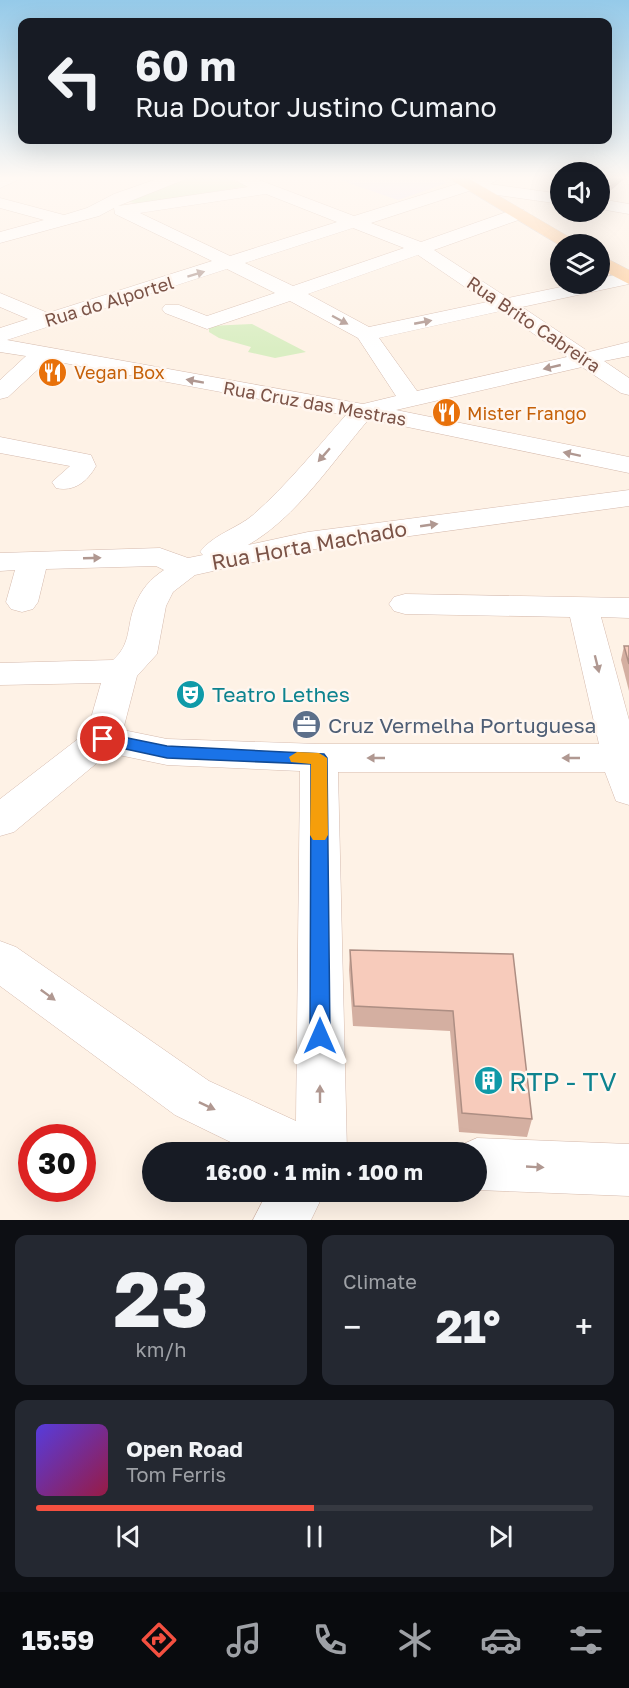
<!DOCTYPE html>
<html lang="en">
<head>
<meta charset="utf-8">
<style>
  :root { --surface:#171b24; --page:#242831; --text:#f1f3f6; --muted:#9ea1a6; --line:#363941; --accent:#f45040 }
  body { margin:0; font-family:"Golos Text",sans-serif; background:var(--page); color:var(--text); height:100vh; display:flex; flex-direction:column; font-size:22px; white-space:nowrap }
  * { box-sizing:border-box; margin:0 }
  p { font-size:20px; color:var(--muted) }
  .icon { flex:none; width:33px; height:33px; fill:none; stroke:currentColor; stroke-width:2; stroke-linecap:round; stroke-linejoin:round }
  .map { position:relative; height:1220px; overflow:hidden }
  .sheet { display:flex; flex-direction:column; gap:15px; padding:15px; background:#0d0f14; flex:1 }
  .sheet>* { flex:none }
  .top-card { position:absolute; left:18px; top:18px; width:594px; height:126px; border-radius:12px; box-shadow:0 6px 24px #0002; background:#171b24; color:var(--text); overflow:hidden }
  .buttons { position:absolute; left:550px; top:162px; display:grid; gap:12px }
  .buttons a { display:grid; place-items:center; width:60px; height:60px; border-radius:50%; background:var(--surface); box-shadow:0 6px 24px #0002; font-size:30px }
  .speed { position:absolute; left:18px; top:1124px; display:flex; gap:12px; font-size:30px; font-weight:700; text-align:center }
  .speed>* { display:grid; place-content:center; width:78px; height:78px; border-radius:50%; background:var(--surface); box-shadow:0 6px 24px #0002; line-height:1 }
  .speed .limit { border:9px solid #d22; background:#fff; color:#111 }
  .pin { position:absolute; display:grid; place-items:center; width:51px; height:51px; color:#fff; margin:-26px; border:3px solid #fff; border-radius:50%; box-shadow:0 2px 6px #0007 }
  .me { position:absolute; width:66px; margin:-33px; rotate:0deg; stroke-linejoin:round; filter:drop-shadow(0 0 4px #0008) }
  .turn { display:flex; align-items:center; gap:21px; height:126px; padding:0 18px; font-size:27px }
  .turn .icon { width:78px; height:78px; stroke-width:2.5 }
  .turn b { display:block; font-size:42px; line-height:51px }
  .big { font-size:45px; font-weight:700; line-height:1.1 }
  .sheet .widget { flex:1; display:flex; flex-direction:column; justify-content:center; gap:9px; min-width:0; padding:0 21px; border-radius:12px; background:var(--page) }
  .sheet .dial { align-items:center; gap:0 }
  .dial b { font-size:78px; line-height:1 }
  .song { display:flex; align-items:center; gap:18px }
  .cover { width:72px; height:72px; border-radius:9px; background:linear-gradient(135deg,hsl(250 70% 55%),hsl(340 70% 35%)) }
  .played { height:6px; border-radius:3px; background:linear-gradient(90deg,var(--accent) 50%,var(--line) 50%) }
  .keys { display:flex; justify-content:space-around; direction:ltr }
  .heat { display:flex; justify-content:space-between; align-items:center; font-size:33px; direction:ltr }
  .sheet .tiles { flex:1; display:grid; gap:15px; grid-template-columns:1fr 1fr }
  .widget:last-child { grid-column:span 2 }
  .trip { position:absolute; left:142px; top:1142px; width:345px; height:60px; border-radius:30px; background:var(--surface); box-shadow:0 6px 24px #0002; font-weight:700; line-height:60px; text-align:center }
  .tab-bar { display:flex; height:96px; justify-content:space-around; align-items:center; background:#090b0e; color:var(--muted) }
  .tab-bar .icon { width:42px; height:42px }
  .tab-bar .selected { color:var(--accent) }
  .tab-bar b { font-size:27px; color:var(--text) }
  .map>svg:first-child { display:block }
  .education { fill:#efe3fb }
  .green { fill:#daeec3 }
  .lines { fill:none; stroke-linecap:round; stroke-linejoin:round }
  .minor-casing { stroke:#d5baad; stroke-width:1 }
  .major-casing { stroke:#ddd2cf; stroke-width:1 }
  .minor { fill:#fff; fill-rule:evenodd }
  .major { fill:#ffce9d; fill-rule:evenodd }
  .wall { fill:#d4afa1 }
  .shaded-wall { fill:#ad8e83 }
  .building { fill:#f7cbbb; stroke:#ad8e83; stroke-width:1.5 }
  .oneway { fill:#b09891 }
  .route { fill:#1a73e8; stroke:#114b97; stroke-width:1.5 }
  .slow { fill:#f59e0b }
  .labels { text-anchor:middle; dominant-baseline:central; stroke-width:5; stroke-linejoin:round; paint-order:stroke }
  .far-street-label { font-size:18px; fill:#7b5347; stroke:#fff6ef }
  .far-food-label { font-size:18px; fill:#c56008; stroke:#fff6ef; text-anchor:start }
  .street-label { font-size:21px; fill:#7b5347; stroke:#fff6ef }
  .culture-label { font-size:21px; fill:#0d838f; stroke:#fff6ef; text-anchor:start }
  .service-label { font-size:21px; fill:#4e5e75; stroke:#fff6ef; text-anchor:start }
  .near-culture-label { font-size:26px; fill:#0d838f; stroke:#fff6ef; text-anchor:start }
</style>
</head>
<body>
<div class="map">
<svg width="629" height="1220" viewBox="0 0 629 1220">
  <rect width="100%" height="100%" fill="#fef2e6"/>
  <path class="education" d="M334,178h104l9,5 -49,17z"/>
  <g class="green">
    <path d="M187,178h39l22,8 -110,18 -14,-4z"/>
    <path d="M252,324l54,28 -31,6 -27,-6 3,-5 -32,-9 -10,-6v-6z"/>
  </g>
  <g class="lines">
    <defs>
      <g id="minor">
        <path d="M0,178h22l-22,10z"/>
        <path d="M160,178h23l-2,3 -63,25 130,-19 -17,-9h23l100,38 122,-38h25l-11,6 71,10v10l-92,-13 -98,32 50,19 91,-32h12l3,4 -3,4 -90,32 74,48 67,-14h25v-6l29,-6v12l-107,23 67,45 40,-10v14l-25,5 25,17v17l-8,-2 -39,-26 -186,43 233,47v16l-260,-54c-37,43 -72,98 -121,126l60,-13 321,-42v16l-321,44 -113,25 -22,17 -7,14 -9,48 -20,22 -14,54 44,9 152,5h280l-29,-127 -165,-3 -11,-3 -5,-7 5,-7 11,-3 224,4v20l-28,-1 28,103v85l-13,-4 -11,-29h-267l9,380h-96l-76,-37 -175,-129v-45l16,6 193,134 87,40 4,-350 -133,-6 -58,-12 -95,79 -14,4v-37l87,-67 14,-49 -101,2v-22l113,-3c19,-17 13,-33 22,-55 6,-15 15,-26 29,-35l-8,-4 -110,3 -8,33 -5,7 -11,3 -11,-3 -5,-7 9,-32 -15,1v-18l160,-5 28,10 15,-3 -3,-3c12,-17 38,-24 53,-37 34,-30 63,-66 93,-100l-298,-55 -40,37 -8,2v-19l26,-24 -26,-4v-24l28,-9 -28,-12v-14l48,20 164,-52 -97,-47 -1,-6 -15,8 -99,27v-11l44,-12 -44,-12v-10l64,17 23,-7 27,-14zM266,194l71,28 -107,34 -90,-43zM353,228l51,20 -111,38 -48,-23zM418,255l69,47 -118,25 -61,-33zM227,269l48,24 -68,23 -28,-11h-14l-3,4 3,4 42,16 83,-28 68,37 38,58 -33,8 -356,-64zM501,311l66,46 -150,34 -38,-53z"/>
        <path d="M600,199l29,5v10l-29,-5z"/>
        <path d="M0,437l91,18 5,11c-9,16 -22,26 -40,22l-4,-6 18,-16 -70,-13z"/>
        <path d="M477,1138l152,6v52l-152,-6v-38h-21l3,-6z"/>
        <path d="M268,1191h57l-14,29h-58z"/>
      </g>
      <g id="major">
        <path d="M448,178h20l113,66 -20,2z"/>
        <path d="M600,255l29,15v14l-29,-15z"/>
      </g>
    </defs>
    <use href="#minor" class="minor-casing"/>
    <use href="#major" class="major-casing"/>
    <use href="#minor" class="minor"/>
    <use href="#major" class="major"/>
  </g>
  <g class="wall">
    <path d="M600,178h25l-22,19h-3z"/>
    <path d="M624,646h5v45l-8,-31z"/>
    <path d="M350,950l163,4 19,165 -5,18 -68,-5 -9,-101 -97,-5 -4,-56z"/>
  </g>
  <path class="shaded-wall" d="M612,178h13l-22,19 2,-13z"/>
  <g class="building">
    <path d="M600,178h12l-7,6h-4l-1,2z"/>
    <path d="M624,646h5v18z"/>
    <path d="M350,950l163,4 19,165 -70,-6 -9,-102 -99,-5z"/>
  </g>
  <defs><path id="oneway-solid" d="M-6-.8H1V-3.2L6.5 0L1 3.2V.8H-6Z" transform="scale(1.5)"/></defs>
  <g class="oneway">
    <use href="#oneway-solid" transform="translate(196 274) rotate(-17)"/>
    <use href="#oneway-solid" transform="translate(340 320) rotate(28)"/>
    <use href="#oneway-solid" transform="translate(423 322) rotate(-11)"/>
    <use href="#oneway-solid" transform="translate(552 367) rotate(167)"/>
    <use href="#oneway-solid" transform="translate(195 381) rotate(-170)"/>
    <use href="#oneway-solid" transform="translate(572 454) rotate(-168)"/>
    <use href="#oneway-solid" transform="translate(324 455) rotate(131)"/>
    <use href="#oneway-solid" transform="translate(429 525) rotate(-8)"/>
    <use href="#oneway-solid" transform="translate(92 558) rotate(-2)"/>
    <use href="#oneway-solid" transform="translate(597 664) rotate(76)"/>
    <use href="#oneway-solid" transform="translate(376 758) rotate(-180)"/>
    <use href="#oneway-solid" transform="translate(571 758) rotate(-180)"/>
    <use href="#oneway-solid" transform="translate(48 995) rotate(36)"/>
    <use href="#oneway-solid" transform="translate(320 1094) rotate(-90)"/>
    <use href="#oneway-solid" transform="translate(207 1106) rotate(25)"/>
    <use href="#oneway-solid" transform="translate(535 1167) rotate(3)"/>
  </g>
  <linearGradient id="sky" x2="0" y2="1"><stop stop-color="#95cae9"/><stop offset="0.51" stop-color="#fff9f4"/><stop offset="1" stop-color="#fff9f4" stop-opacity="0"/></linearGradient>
  <rect width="629" height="349" fill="url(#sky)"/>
  <path class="route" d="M103,733l64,13 157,8 3,4 3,278 -3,7 -7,3 -7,-3 -3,-7 1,-272 -144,-6 -69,-15 -3,-4z"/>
  <path class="slow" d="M297,752l22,1 8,5 1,77 -3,5h-12l-3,-5 1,-71 -20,-2 -2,-5z"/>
  <defs>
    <symbol id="restaurant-disc" viewBox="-11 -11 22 22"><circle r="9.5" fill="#e8710a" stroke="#fff6ef"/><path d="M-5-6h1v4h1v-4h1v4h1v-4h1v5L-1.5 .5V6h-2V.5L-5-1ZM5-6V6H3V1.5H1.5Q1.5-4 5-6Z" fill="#fff"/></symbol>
    <symbol id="theatre-disc" viewBox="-11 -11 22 22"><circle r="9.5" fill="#0f9aa8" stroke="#fff6ef"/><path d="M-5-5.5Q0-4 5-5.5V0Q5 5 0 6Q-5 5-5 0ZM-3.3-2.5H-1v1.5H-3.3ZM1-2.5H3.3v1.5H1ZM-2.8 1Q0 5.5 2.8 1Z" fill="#fff"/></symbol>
    <symbol id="office-disc" viewBox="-11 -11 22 22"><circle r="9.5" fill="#5c6f8a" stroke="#fff6ef"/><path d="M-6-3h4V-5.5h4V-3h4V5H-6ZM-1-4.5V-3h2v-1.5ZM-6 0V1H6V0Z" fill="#fff"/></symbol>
    <symbol id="building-disc" viewBox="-11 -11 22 22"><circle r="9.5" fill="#0f9aa8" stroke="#fff6ef"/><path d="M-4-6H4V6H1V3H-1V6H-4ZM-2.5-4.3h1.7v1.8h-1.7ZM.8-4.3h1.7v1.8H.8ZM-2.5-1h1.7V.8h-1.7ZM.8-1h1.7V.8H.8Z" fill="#fff"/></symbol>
  </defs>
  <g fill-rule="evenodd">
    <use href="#restaurant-disc" x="36" y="356" width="33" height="33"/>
    <use href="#restaurant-disc" x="430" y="396" width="33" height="33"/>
    <use href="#theatre-disc" x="174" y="678" width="33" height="33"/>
    <use href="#office-disc" x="290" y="708" width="33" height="33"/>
    <use href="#building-disc" x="472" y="1064" width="33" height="33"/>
  </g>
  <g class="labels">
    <g class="far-street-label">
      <text transform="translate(109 301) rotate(-17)">Rua do Alportel</text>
      <text transform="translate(534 324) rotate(34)">Rua Brito Cabreira</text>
      <text transform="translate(315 403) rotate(10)">Rua Cruz das Mestras</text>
    </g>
    <g class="far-food-label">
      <text x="74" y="372">Vegan Box</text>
      <text x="467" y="413">Mister Frango</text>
    </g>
    <g class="street-label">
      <text transform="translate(309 545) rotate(-10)">Rua Horta Machado</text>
    </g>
    <g class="culture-label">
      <text x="212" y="694">Teatro Lethes</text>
    </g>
    <g class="service-label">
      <text x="328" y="725">Cruz Vermelha Portuguesa</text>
    </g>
    <g class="near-culture-label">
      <text x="509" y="1081">RTP - TV</text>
    </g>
  </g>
</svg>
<div class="buttons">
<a><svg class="icon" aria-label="sound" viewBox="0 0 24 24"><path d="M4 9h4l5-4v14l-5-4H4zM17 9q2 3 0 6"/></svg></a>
<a><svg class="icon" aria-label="layers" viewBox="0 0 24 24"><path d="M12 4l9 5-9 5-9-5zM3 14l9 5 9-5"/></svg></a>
</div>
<div class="speed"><div class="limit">30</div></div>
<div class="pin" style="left:103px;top:739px;background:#d93025"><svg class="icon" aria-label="arrive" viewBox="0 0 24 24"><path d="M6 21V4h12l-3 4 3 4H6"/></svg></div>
<svg class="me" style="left:320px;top:1036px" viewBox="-20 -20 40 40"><path d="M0-17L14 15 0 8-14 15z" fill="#1a73e8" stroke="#fff" stroke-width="4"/></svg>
<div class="trip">16:00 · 1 min · 100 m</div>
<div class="top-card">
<div class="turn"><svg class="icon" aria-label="left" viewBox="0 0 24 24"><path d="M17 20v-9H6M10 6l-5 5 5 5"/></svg><div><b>60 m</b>Rua Doutor Justino Cumano</div></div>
</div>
</div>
<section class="sheet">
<div class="tiles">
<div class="widget dial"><b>23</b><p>km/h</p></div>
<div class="widget"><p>Climate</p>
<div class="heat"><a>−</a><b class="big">21°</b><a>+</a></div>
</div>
<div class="widget">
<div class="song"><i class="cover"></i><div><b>Open Road</b><p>Tom Ferris</p></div></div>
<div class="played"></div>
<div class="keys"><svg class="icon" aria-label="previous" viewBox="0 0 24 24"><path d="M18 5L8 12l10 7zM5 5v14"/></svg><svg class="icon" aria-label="pause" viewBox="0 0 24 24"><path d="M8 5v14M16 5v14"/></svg><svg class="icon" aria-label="next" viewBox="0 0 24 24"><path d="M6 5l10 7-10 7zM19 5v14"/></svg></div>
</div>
</div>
</section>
<nav class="tab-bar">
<b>15:59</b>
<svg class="icon selected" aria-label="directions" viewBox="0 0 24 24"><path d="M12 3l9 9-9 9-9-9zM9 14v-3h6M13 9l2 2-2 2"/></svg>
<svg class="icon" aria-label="music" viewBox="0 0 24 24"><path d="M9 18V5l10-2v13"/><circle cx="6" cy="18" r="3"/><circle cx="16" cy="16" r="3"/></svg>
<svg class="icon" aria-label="phone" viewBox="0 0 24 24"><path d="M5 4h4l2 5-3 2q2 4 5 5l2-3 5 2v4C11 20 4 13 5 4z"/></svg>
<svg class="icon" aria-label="climate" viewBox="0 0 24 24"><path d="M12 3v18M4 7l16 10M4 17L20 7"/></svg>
<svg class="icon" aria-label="car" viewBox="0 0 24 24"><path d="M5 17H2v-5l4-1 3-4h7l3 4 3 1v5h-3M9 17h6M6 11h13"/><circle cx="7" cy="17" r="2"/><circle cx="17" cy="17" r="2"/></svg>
<svg class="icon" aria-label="filters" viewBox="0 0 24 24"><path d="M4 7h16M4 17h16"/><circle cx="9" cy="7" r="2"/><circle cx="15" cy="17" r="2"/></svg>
</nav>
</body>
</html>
